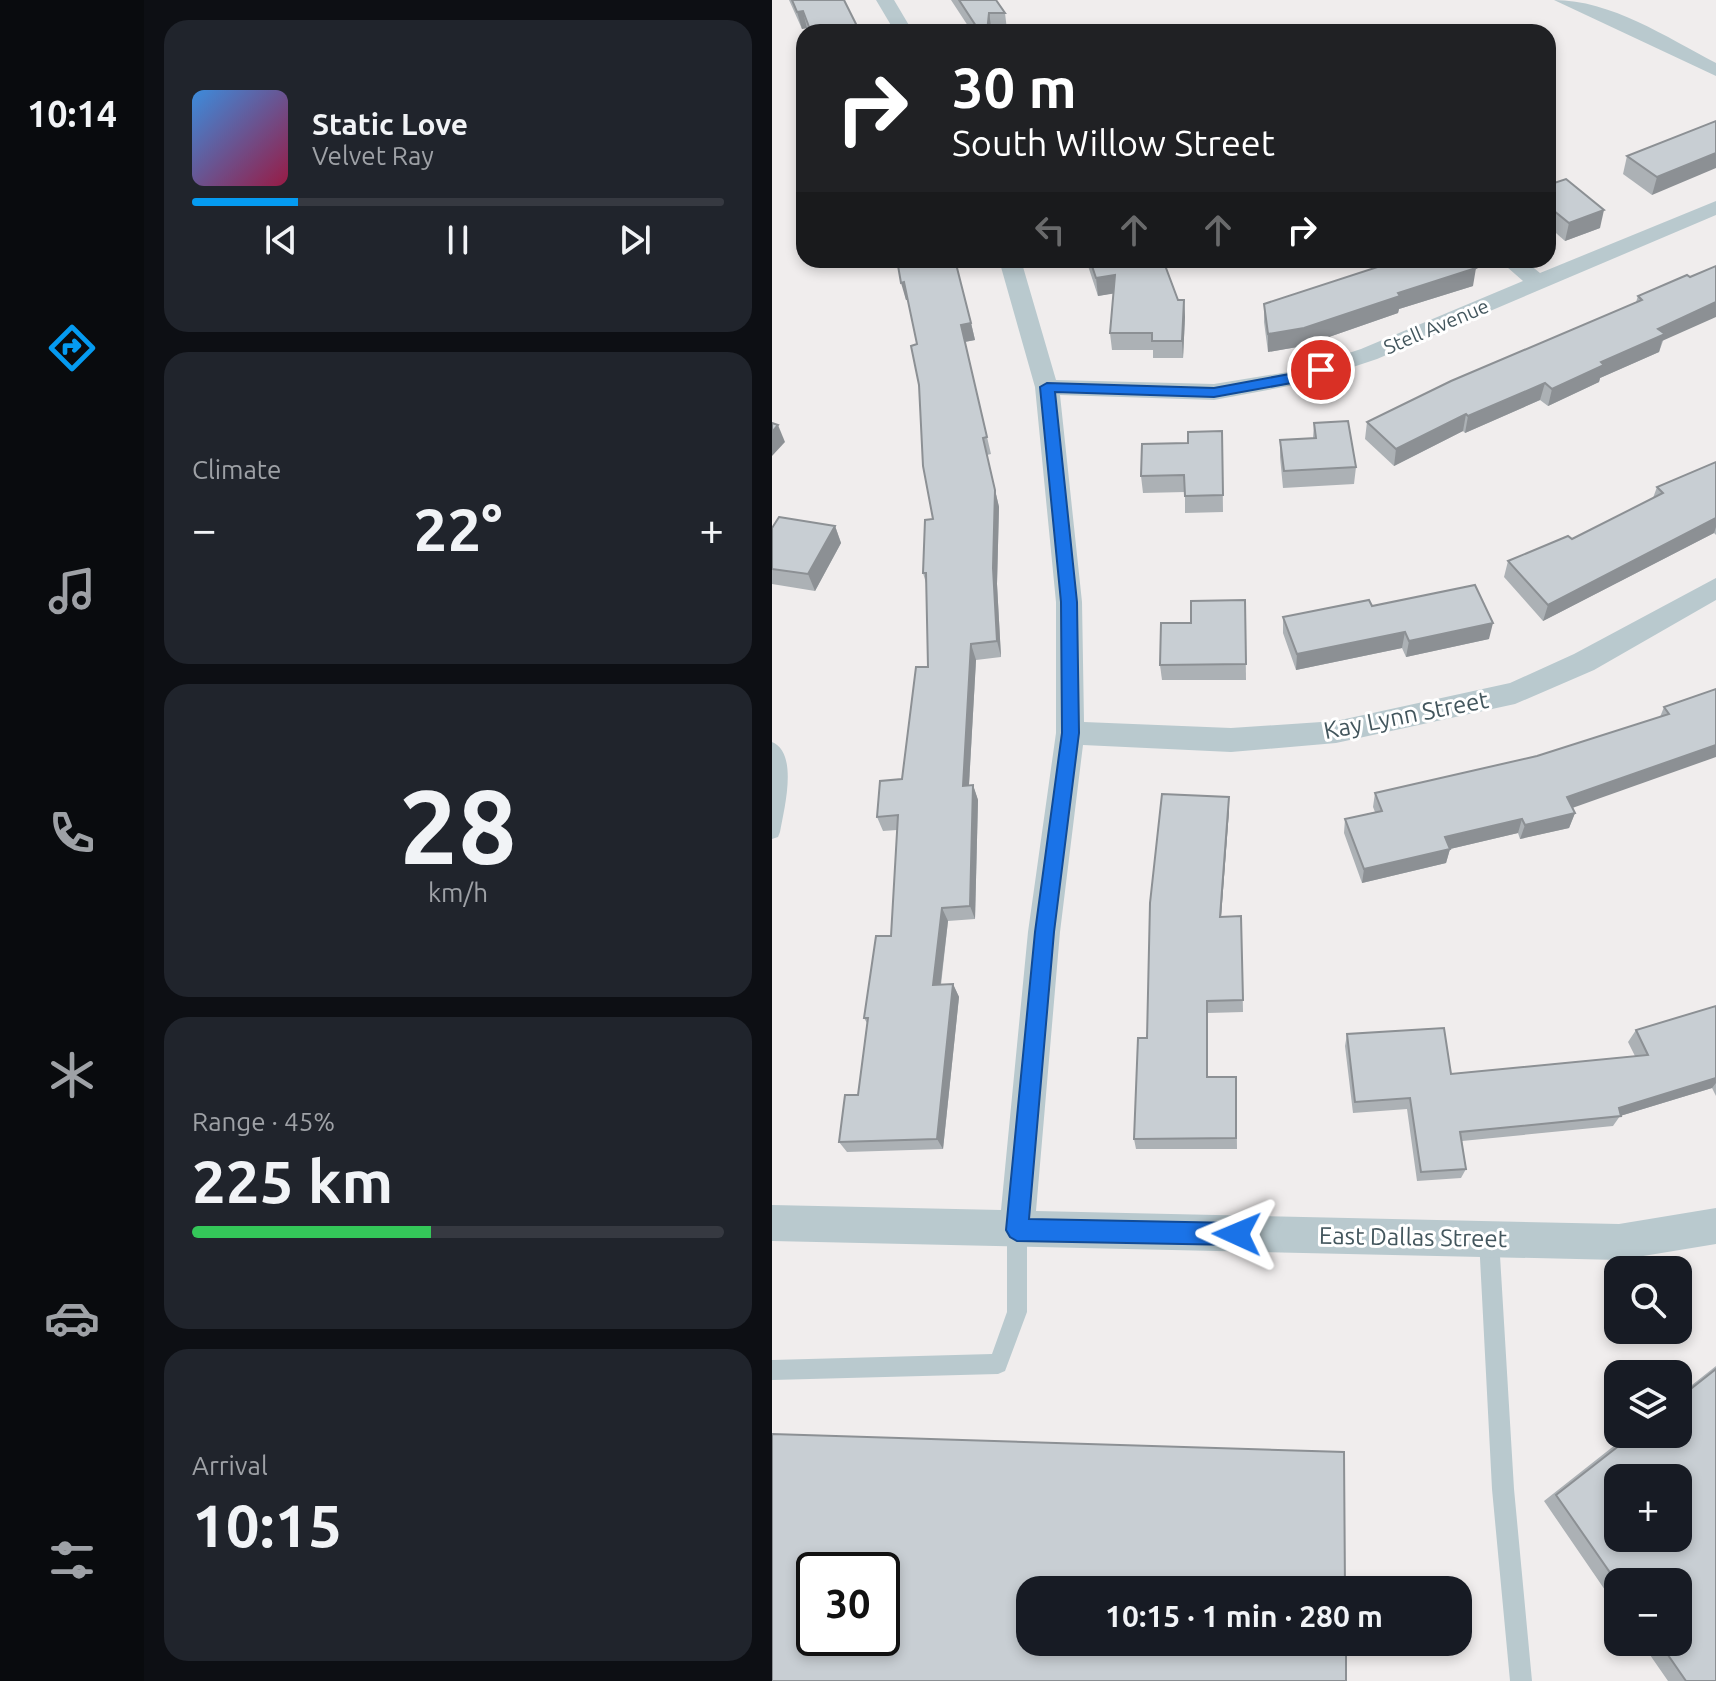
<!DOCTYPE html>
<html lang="en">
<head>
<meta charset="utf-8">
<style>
  :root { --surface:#171b24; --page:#20242c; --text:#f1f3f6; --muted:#9ea1a6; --line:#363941; --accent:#059bf1 }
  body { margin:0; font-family:Ubuntu,sans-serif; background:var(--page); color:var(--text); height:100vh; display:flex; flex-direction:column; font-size:30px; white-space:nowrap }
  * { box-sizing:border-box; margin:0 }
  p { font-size:26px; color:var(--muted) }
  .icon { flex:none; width:44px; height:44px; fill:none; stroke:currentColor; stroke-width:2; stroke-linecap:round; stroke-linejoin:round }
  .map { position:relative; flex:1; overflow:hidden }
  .side { display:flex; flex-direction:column; gap:20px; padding:20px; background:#0d0f14; width:628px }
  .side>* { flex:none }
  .hud { position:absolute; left:24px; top:24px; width:760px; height:244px; border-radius:24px; box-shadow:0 4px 12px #0003; background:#202124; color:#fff; overflow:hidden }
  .controls { position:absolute; left:832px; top:1256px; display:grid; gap:16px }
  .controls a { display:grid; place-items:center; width:88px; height:88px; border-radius:16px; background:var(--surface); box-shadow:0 4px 12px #0003; font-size:40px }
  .speed { position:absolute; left:24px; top:1552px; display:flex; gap:16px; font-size:40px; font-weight:700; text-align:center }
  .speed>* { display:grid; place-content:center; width:104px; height:104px; border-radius:50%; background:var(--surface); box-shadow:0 4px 12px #0003; line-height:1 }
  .speed .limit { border:4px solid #111; border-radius:12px; background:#fff; color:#111 }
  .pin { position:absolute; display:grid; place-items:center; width:68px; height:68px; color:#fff; margin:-34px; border:4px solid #fff; border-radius:50%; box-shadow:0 2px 8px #0007 }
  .me { position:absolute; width:88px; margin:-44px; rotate:271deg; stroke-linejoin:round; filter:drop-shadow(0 0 6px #0008) }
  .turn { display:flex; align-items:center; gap:28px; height:168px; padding:0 24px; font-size:36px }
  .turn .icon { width:104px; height:104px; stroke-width:2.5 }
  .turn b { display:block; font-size:56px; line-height:68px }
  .lanes { display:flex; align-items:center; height:76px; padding:0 24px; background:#0003; justify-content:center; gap:40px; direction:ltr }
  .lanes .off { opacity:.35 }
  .big { font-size:60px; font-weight:600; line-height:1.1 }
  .side .widget { flex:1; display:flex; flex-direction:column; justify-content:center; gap:12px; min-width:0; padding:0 28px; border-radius:24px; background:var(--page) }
  .side .dial { align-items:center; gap:0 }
  .dial b { font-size:104px; line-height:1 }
  .song { display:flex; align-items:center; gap:24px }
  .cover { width:96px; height:96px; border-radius:12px; background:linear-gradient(135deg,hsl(210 70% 55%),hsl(340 70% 35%)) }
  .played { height:8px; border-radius:4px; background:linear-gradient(90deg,var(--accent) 20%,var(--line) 20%) }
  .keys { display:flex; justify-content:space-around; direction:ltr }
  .heat { display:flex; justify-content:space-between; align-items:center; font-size:44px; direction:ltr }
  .charge { height:12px; border-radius:6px; background:linear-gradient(90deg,#34c759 45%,var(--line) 0) }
  .trip { position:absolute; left:244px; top:1576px; width:456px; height:80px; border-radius:24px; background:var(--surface); box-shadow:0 4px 12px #0003; font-weight:600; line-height:80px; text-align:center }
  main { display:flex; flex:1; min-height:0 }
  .dock { display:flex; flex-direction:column; width:144px; justify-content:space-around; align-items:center; background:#090b0e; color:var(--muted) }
  .dock .icon { width:56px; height:56px }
  .dock .active { color:var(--accent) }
  .dock b { font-size:36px; color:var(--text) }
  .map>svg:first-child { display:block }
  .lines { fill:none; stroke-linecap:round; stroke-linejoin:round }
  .service { fill:#b9c9ce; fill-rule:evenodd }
  .minor { fill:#b9c9ce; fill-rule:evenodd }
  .wall { fill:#acb1b5 }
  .shaded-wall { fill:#8c9094 }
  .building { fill:#c8ced3; stroke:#8c9094; stroke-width:2; fill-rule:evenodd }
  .route { fill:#1a73e8; stroke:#114b97; stroke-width:2 }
  .labels { text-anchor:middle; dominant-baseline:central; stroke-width:6; stroke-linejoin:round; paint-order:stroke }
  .far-street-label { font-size:20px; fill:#43565d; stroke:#fff }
  .street-label { font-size:24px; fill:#43565d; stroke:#fff }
</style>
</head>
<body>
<main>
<nav class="dock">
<b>10:14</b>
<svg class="icon active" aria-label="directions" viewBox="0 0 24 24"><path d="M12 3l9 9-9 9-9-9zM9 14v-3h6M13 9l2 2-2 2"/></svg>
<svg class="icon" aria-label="music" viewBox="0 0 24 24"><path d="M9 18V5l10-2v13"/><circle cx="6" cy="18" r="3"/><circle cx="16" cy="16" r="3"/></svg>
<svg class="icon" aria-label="phone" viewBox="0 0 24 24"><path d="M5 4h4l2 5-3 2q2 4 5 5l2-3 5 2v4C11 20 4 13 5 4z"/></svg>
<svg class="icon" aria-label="climate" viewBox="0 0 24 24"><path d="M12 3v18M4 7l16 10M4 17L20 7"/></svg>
<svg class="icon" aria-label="car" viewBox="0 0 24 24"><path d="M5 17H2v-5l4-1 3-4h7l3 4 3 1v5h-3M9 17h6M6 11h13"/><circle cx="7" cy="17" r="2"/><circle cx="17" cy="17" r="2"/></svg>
<svg class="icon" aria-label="filters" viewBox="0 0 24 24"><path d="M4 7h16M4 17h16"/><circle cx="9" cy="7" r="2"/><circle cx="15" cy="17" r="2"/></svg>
</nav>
<section class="side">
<div class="widget">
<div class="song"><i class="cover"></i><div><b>Static Love</b><p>Velvet Ray</p></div></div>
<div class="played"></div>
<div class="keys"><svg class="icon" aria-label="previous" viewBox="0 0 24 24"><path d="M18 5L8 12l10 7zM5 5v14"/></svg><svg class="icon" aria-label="pause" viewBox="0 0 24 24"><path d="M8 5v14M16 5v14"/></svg><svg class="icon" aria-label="next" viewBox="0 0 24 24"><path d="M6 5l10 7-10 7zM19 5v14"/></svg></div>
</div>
<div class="widget"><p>Climate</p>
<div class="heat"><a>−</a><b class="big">22°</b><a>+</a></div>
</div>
<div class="widget dial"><b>28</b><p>km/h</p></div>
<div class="widget"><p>Range · 45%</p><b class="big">225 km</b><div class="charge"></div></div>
<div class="widget"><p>Arrival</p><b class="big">10:15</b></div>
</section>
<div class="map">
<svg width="944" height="1681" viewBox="0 0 944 1681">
  <rect width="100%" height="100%" fill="#f0eded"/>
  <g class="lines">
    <g class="service">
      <path d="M0,742c27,11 12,67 8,90l-2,5 -6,2z"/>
      <path d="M245,1220l7,3 3,7v82l-22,59 -7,3 -226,6v-20l220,-6 15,-42v-82l3,-7z"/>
      <path d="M717,1229l7,3 3,7 15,250 18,192h-22l-18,-192 -13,-250 3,-7z"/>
    </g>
    <g class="minor">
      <path d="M104,0h18l19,32h-18z"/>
      <path d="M782,0c57,0 112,37 162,63v13z"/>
      <path d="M944,201v14l-339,144 -72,24 -91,17 -154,-5 22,207 2,120 147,6 105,-7 174,-38 64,-29 142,-76v22l-122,70 -79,34 -179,39 -105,9 -148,-7 -23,187 -24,279 583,13 97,-16v36l-97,16 -847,-19v-36l229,5 27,-278 28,-199v-131l-21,-215 -36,-127h22l35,120 158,4 80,-13 67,-22 162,-68 -24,-21h25l16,13z"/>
    </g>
  </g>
  <g class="wall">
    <path d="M17,0h55l16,32h-51l-2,-4 -5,1z"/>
    <path d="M179,0h45l9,13 2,17h-15v2h-20z"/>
    <path d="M944,121l-64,74 -29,-21 4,-18z"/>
    <path d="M776,185l52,43 -35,13 -17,-15z"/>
    <path d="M125,260l74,63 4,17 -10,2 26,112 -4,1 12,52 -2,77 4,73 -25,3 -7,126 4,-1 5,15 -3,119 -27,2 -7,64 12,-1 6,13 -16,152 -96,3 -8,-10 19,-47 9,-72 -3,-5 27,-82 6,-106 -14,1 -6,-14 25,-38 26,-112 -2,-84 -3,-10 10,-54 -16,-175 -9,-44h-2z"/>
    <path d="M314,260h77l15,40h6l1,17 -2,41h-30v-8h-41l-2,-17 4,-40 -16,3z"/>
    <path d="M619,260h78l4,26 -74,23 -1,4 -95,33 -35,6 -4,-30v-18l129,-42z"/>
    <path d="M915,275l-28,77 -59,26 -1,4 -51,24 -8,-6 -75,33 -2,-2 -69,35 -29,-27 2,-17 269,-120 2,-6z"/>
    <path d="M542,423l42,44 -2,17 -71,4 -3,-31v-17l33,-2z"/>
    <path d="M450,431l1,81 -38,1v-21l-42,1 -2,-17 47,-33z"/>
    <path d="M944,462v73l-2,-2 -171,88 -39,-44 4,-16 64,-22 81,-41 4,-11z"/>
    <path d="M63,526l6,17 -26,48 -43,-7v-56z"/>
    <path d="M473,600l1,80h-84l-2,-15 31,-42z"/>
    <path d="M600,606l117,33 -83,18 -4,-9 -106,22 -13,-37v-16z"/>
    <path d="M944,689l-144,119 3,5 -6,15 -49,11 -2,-6 -68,16 -4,14 -84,20 -18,-50 1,-14 30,-7 -2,-5 2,-14 162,-37 123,-39 4,-10z"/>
    <path d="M457,797v14l-8,106 20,-1 2,96 -35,1v64h28l1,72h-101l-2,-10 13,-101z"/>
    <path d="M944,1006v90l-4,-8 -92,28 -7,10 -151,15 4,28 -5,9 -44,3 -10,-72 -54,4 -8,-67 2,-12 104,40 184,-18 -7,-14 8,-12z"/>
    <path d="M944,1366v315h-48l-27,-39h37l-60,-60v27l-74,-108 85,-67h49v-38z"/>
  </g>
  <g class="shaded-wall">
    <path d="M31,11l4,17 -5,1 -5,-17z"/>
    <path d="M217,13l3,19h-5z"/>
    <path d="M944,153v15l-64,27 5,-18z"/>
    <path d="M832,210l-4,18 -35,13 4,-18z"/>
    <path d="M704,268l-3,18 -74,23 -1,4 -95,33 -35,6v-18z"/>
    <path d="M343,275l2,18 -19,3 -2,-18z"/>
    <path d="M132,282l5,18h-3l-5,-17z"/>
    <path d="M412,300l1,17 -2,41 -1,-17z"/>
    <path d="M944,302v15l-54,24 -3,11 -59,26 -1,4 -51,24 4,-17 49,-27 57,-33z"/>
    <path d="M199,323l4,17 -11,2 -3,-17z"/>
    <path d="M773,383l-5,17 -75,33 3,-17z"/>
    <path d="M694,414l-3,17 -69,35 2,-17z"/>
    <path d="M6,425l7,17 -13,14v-24z"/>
    <path d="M223,490l4,17 -2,77 4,73 -4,-16 -4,-73z"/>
    <path d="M944,518v9l-2,6 -171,88 5,-16z"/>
    <path d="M63,526l6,17 -26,48 -7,-17z"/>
    <path d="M721,623l-4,16 -83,18 3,-16z"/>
    <path d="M633,632l-3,16 -106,22 1,-16z"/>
    <path d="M199,644l5,16 -8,141 -5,-15z"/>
    <path d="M944,745v12l-155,55 6,-15z"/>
    <path d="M201,785l5,15 -3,119 -5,-13z"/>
    <path d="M457,797v14l-9,119v-13z"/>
    <path d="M803,813l-6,15 -49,11 5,-14z"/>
    <path d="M750,819l-4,14 -68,16 -4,14 -84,20 2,-14 81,-32z"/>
    <path d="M170,908l6,13 -9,76 -6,-12z"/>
    <path d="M181,984l6,13 -16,152 -6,-10z"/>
    <path d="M944,1078v5l-4,5 -92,28 -1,-8z"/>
  </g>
  <g class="building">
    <path d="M20,0h52l16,32h-49l-8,-21 -6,1z"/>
    <path d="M187,0h37l9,13h-16l-2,19h-7z"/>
    <path d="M944,121v32l-59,24 -30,-21z"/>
    <path d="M794,179l38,31 -35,13 -21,-17v-21z"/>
    <path d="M125,260h58l16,63 -10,2 26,112 -4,1 12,52 -2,78 4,73 -26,3 -8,142 10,-1 -3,121 -28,2 -9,77 20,-1 -16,155 -98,3 6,-47h13l10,-77h-4l12,-82h15l7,-121 -21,2 3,-36 22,-2 14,-112h12l-2,-94h-3l2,-53 8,-1 -10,-53 -4,-81 -8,-39 6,-2 -13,-62 -3,1z"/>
    <path d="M318,260h73l15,40h6l-2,41h-30v-8h-42l5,-58 -19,3z"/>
    <path d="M627,260h70l7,8 -78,25 2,3 -96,32 -36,6 -4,-30z"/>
    <path d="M944,266v36l-58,27 7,5 -64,28 3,3 -52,24 -7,-6 -77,33 -2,-2 -70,35 -29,-27 84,-41 191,-81 -4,-4 49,-21 3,2z"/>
    <path d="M576,421l8,46 -72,4 -4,-31 36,-2 -2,-15z"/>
    <path d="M0,423l6,2 -6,7z"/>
    <path d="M450,431l1,64 -38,1 -1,-21 -43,1 1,-32 46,-1v-11z"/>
    <path d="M944,462v56l-168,87 -40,-44 60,-25 4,3 91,-46 -6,-6z"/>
    <path d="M7,517l56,9 -27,48 -36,-5v-41z"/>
    <path d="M703,585l18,38 -84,18 -4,-9 -108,22 -14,-37 86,-17 3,6z"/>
    <path d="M473,600l1,64 -86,1 1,-42h30v-22z"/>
    <path d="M944,689v56l-149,52 8,16 -50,12 -3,-6 -77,18 5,12 -86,20 -19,-50 37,-8 -7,-18 162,-37 132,-42 -5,-7z"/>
    <path d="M390,794l67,3 -9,120 21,-1 2,84 -36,1v76h29v61l-102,1 4,-101h9l3,-135z"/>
    <path d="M944,1006v72l-97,30 2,8 -161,16 6,37 -45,3 -11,-74 -55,4 -8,-68 97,-6 7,46 197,-19 -12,-25z"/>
    <path d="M944,1369v312h-30l-27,-39h19v-60h-60v2l-62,-89 78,-61h44v-35zM846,1478h60v60h-60z"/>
    <path d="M0,1434l572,18 1,138h-315v52h316v39h-574zM42,1570h68v68h-68z"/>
  </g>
  <path class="route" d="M549,365l7,5 -2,3 -29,9 -83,15 -159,-5 22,210 2,131 -25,199 -25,287 208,4 8,3 3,8 -3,7 -8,4 -220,-4 -7,-4 -4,-7 29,-298 27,-199 -1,-131 -21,-215 7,-4 167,5 81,-15z"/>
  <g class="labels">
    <g class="far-street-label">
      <text transform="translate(664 326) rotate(-23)">Stell Avenue</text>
    </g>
    <g class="street-label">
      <text transform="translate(634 715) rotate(-11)">Kay Lynn Street</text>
      <text transform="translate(641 1237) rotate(1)">East Dallas Street</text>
    </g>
  </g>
</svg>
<div class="controls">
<a><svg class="icon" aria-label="search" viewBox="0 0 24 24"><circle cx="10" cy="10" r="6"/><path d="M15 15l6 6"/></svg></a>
<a><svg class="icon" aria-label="layers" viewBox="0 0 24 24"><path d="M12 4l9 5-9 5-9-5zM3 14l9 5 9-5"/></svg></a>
<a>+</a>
<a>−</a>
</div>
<div class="speed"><div class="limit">30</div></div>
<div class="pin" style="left:549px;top:370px;background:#d93025"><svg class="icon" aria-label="arrive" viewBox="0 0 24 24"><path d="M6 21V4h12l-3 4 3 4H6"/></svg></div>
<svg class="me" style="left:465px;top:1234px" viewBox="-20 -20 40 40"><path d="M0-17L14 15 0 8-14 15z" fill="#1a73e8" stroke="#fff" stroke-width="4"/></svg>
<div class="trip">10:15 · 1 min · 280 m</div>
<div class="hud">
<div class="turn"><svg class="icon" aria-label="right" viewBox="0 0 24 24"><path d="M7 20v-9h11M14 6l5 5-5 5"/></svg><div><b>30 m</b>South Willow Street</div></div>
<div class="lanes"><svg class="icon off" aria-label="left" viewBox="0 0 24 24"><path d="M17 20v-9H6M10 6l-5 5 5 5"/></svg><svg class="icon off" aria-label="ahead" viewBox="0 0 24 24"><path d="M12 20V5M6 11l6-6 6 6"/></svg><svg class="icon off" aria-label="ahead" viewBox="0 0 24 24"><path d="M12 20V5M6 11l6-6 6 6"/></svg><svg class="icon" aria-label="right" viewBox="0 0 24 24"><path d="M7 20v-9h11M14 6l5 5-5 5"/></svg></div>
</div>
</div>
</main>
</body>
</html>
